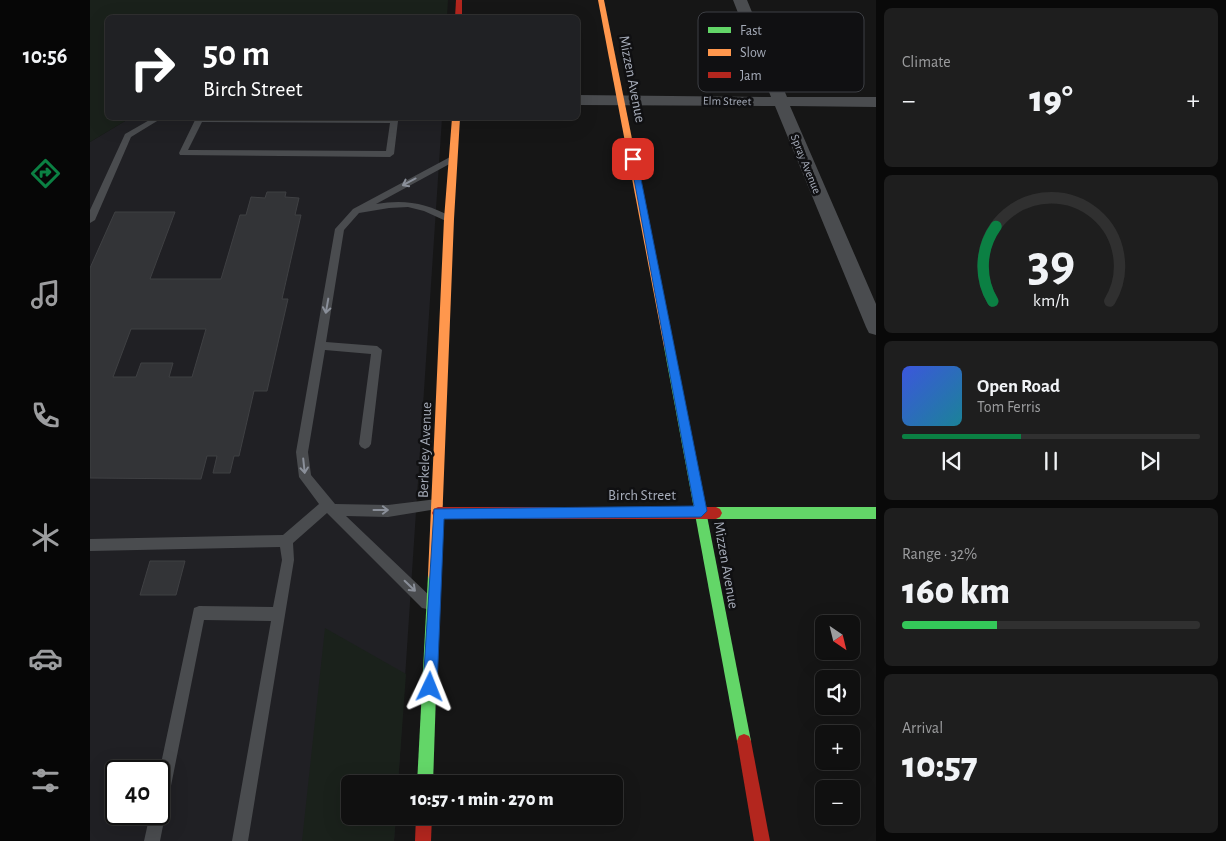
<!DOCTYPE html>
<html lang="en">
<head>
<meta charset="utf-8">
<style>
  :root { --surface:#101010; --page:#1e1e1e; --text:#f1f3f6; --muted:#9c9d9f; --line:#303030; --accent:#0b8043 }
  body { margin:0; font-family:"Alegreya Sans",sans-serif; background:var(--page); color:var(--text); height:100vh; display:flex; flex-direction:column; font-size:19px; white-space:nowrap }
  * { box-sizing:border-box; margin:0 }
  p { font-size:16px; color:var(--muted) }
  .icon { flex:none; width:28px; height:28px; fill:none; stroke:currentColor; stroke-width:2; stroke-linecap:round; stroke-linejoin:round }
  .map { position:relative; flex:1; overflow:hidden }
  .sheet { display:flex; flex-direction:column; gap:8px; padding:8px; background:#090909; width:350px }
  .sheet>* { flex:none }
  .hud { position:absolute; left:15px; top:15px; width:475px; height:105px; border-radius:8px; box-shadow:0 5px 20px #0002,0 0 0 1px var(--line); background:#202124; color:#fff; overflow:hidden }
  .needle { width:32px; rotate:145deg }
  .tools { position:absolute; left:725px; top:615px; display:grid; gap:10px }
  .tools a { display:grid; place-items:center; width:45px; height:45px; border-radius:8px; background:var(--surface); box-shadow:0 5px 20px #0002,0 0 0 1px var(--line); font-size:25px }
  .speed { position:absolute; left:15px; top:760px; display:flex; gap:10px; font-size:25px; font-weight:700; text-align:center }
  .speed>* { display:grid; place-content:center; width:65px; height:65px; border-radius:50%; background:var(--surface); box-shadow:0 5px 20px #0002,0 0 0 1px var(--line); line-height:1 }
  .speed .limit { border:2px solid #111; border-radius:8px; background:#fff; color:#111 }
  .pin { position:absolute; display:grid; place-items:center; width:42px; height:42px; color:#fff; margin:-21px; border-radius:10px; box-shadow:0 2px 8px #0006 }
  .me { position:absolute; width:55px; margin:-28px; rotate:2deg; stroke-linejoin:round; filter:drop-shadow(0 0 4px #0008) }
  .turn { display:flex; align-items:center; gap:18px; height:105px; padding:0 15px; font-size:22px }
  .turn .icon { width:65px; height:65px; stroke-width:2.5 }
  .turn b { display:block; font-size:35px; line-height:42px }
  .big { font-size:38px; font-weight:800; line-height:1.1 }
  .sheet .tile { flex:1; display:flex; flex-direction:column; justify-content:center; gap:8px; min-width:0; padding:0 18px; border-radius:8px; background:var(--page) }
  .sheet .dial { align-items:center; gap:0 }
  .dial svg { height:130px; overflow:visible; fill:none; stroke:var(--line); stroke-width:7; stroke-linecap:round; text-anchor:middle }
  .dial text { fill:var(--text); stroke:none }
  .song { display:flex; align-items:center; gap:15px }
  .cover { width:60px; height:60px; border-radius:8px; background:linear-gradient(135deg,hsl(230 70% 55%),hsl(190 70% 35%)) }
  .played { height:5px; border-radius:2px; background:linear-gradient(90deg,var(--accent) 40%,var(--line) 40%) }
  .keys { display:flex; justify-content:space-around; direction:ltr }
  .heat { display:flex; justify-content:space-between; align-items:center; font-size:28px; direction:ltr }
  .charge { height:8px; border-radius:4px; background:linear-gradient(90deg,#34c759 32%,var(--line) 0) }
  .trip { position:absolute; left:251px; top:775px; width:282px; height:50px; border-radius:8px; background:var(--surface); box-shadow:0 5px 20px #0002,0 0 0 1px var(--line); font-weight:800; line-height:50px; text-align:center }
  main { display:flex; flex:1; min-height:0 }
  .dock { display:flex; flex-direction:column; width:90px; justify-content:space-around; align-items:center; background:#060606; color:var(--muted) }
  .dock .icon { width:35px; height:35px }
  .dock .on { color:var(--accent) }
  .dock b { font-size:22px; color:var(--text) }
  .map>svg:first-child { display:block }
  .built { fill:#202024; fill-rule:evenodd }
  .green { fill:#1a211b }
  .building { fill:#333437; stroke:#3f4043; fill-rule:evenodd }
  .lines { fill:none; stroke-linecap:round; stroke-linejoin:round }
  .lane { fill:#4a4c4f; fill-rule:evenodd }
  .street { fill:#4a4c4f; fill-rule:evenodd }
  .fast { fill:#63d668; fill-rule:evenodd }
  .slow { fill:#ff974d; fill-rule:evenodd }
  .jam { fill:#b3261e; fill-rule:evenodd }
  .oneway { stroke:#8a8f99 }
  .route { fill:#1a73e8; stroke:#114b97 }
  .labels { text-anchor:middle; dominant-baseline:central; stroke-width:5; stroke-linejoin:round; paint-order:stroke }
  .far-street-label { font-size:12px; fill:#a6acb9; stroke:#101012 }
  .street-label { font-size:15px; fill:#a6acb9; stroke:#101012 }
  .key { fill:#101012; stroke:#3d3f44; stroke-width:1 }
  .key-label { font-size:14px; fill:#a6acb9 }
</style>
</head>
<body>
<main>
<nav class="dock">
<b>10:56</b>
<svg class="icon on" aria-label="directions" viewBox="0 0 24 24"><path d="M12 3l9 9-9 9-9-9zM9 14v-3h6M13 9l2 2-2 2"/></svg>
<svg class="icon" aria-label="music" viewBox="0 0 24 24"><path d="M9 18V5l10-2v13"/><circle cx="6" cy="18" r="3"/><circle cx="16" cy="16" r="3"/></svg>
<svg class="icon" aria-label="phone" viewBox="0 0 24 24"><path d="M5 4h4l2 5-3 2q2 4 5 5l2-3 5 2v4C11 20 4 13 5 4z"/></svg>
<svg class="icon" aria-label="climate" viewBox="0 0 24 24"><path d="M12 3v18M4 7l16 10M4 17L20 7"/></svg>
<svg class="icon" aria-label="car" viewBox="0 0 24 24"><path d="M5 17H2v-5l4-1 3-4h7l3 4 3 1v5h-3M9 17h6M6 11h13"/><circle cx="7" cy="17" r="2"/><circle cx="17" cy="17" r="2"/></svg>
<svg class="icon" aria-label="filters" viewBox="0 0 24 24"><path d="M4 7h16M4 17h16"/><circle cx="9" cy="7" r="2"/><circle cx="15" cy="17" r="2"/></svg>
</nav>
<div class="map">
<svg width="786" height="841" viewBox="0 0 786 841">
  <rect width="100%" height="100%" fill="#161616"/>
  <path class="built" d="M40,118h312l-44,666h-48v32h46l-2,25h-304v-699zM26,771h43v43h-43z"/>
  <g class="green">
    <path d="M0,0h358l-1,17 -339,1v100h22l-40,24z"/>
    <path d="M235,628l81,46 -8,110h-48v32h46l-2,25h-92z"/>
  </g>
  <g class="building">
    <path d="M177,192h19l-1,5 14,1 -4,17h6l-19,84h6l-21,92h-13l-15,65h-5l-4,17h-17l4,-17h-10l-6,23 -111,-1v-210l25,-56h60l-25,67h71l19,-64h6l5,-18 14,1zM41,329h75l-14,48h-23l4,-14h-32l-5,14h-23z"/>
    <path d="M60,561h35l-9,34h-36z"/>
  </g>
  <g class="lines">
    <g class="lane">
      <path d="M63,118h9l-31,19 -36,83 -5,3v-13l35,-76z"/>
      <path d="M106,118h202v3l-4,33 -4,3 -210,-2 -1,-2zM112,122l188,1 -4,28 -198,-1z"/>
      <path d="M362,156l3,1v4l-79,43c29,-5 50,-1 76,13v4h-6l-22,-10 -16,-4 -19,1 -30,5 -15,17 -18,112 51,4 5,4 -11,94 -2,3 -4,2 -4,-2 -2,-3 12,-90 -46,-4 -17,102 3,23 24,29 53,1 49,-6 4,1 2,4 -2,4 -4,1 -49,8 -42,-1 86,82 2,5 -2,5 -5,1 -5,-1 -95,-95 -34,30 1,17 -46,281h-16l39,-220 -67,-1 -44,221h-16l6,-27h9v-41l35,-165 5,-2 74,1 9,-47 -2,-13 -190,4v-12l193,-4 36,-31 -20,-27 -3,-25 39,-223 18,-20z"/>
    </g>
    <path class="street" d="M643,0h14l40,97h89v10l-86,-1 86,198v31l-7,-2 -3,-6 -91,-221 -197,-1v-10l193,2z"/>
    <g class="fast">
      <path d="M579,343l5,4 77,394 -2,5 -5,2 -5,-2 -2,-5 -73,-394z"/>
      <path d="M626,507h160v12h-160l-4,-2 -2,-4 2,-4z"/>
      <path d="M344,569l5,2 1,4 -7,209h-16l11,-209 1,-4z"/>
    </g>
    <g class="slow">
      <path d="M508,0h6l70,347 -5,4 -5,-4z"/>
      <path d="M362,118h8l-6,101 -14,356 -1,4 -5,2 -5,-2 -1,-4 16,-356z"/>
    </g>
    <g class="jam">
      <path d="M366,0h6v18h-7z"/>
      <path d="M348,507h278l4,2 2,4 -2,4 -4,2h-278l-4,-2 -2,-4 2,-4z"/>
      <path d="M654,734l5,2 2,5 19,100h-16l-17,-100 2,-5z"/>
      <path d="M326,816h16l-1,25h-16z"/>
    </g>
  </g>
  <defs><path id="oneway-shaft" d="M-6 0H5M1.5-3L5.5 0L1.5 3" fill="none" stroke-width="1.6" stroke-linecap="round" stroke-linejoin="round" transform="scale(1.25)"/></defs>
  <g class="oneway">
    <use href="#oneway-shaft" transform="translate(319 182) rotate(152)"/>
    <use href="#oneway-shaft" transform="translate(237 306) rotate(100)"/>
    <use href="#oneway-shaft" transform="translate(214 466) rotate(84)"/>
    <use href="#oneway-shaft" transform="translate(291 510)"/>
    <use href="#oneway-shaft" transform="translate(320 586) rotate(44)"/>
  </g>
  <path class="route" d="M540,157l7,2 70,352 -6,6 -257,2 -7,168 -2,5 -5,2 -5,-2 -2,-5 11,-178 260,-3z"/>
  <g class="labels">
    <g class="far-street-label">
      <text transform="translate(637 101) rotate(1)">Elm Street</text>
      <text transform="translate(716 164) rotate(68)">Spray Avenue</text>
    </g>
    <g class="street-label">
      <text transform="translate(542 79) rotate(79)">Mizzen Avenue</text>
      <text transform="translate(335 450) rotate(-88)">Berkeley Avenue</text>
      <text x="552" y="495">Birch Street</text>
      <text transform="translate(636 565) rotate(80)">Mizzen Avenue</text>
    </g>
  </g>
  <rect x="608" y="12" width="166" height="80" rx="8" class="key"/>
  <rect x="618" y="27" width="23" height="6" fill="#63d668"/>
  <rect x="618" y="49" width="23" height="7" fill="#ff974d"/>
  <rect x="618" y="72" width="23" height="6" fill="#b3261e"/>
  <g class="key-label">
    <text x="650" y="35">Fast</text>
    <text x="650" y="57">Slow</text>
    <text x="650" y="80">Jam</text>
  </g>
</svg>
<div class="tools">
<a><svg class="needle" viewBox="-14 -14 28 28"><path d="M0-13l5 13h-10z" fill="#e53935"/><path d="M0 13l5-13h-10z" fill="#9c9d9f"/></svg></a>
<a><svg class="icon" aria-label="sound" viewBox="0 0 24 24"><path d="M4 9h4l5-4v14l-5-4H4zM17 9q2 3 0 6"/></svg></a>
<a>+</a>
<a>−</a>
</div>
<div class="speed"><div class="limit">40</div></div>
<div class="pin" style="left:543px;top:159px;background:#d93025"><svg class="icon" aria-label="arrive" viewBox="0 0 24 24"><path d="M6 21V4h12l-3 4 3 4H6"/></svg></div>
<svg class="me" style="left:340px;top:687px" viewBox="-20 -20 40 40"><path d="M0-17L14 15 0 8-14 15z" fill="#1a73e8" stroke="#fff" stroke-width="4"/></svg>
<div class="trip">10:57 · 1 min · 270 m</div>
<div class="hud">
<div class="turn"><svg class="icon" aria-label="right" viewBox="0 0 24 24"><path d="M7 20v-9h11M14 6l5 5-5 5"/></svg><div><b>50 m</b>Birch Street</div></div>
</div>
</div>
<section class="sheet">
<div class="tile"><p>Climate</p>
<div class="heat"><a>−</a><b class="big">19°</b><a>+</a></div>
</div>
<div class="tile dial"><svg viewBox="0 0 100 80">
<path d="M14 69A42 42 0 1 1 86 69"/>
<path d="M14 69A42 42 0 0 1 16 23" stroke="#0b8043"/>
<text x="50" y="56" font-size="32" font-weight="700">39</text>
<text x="50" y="72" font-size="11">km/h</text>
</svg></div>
<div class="tile">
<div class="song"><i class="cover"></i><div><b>Open Road</b><p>Tom Ferris</p></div></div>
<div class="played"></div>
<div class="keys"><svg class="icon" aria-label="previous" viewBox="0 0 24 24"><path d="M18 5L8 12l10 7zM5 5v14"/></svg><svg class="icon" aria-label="pause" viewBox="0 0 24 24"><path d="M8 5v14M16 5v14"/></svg><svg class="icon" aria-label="next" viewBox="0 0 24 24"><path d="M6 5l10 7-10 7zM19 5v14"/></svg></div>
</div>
<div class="tile"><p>Range · 32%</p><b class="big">160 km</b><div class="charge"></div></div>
<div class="tile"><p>Arrival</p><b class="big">10:57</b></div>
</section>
</main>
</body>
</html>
